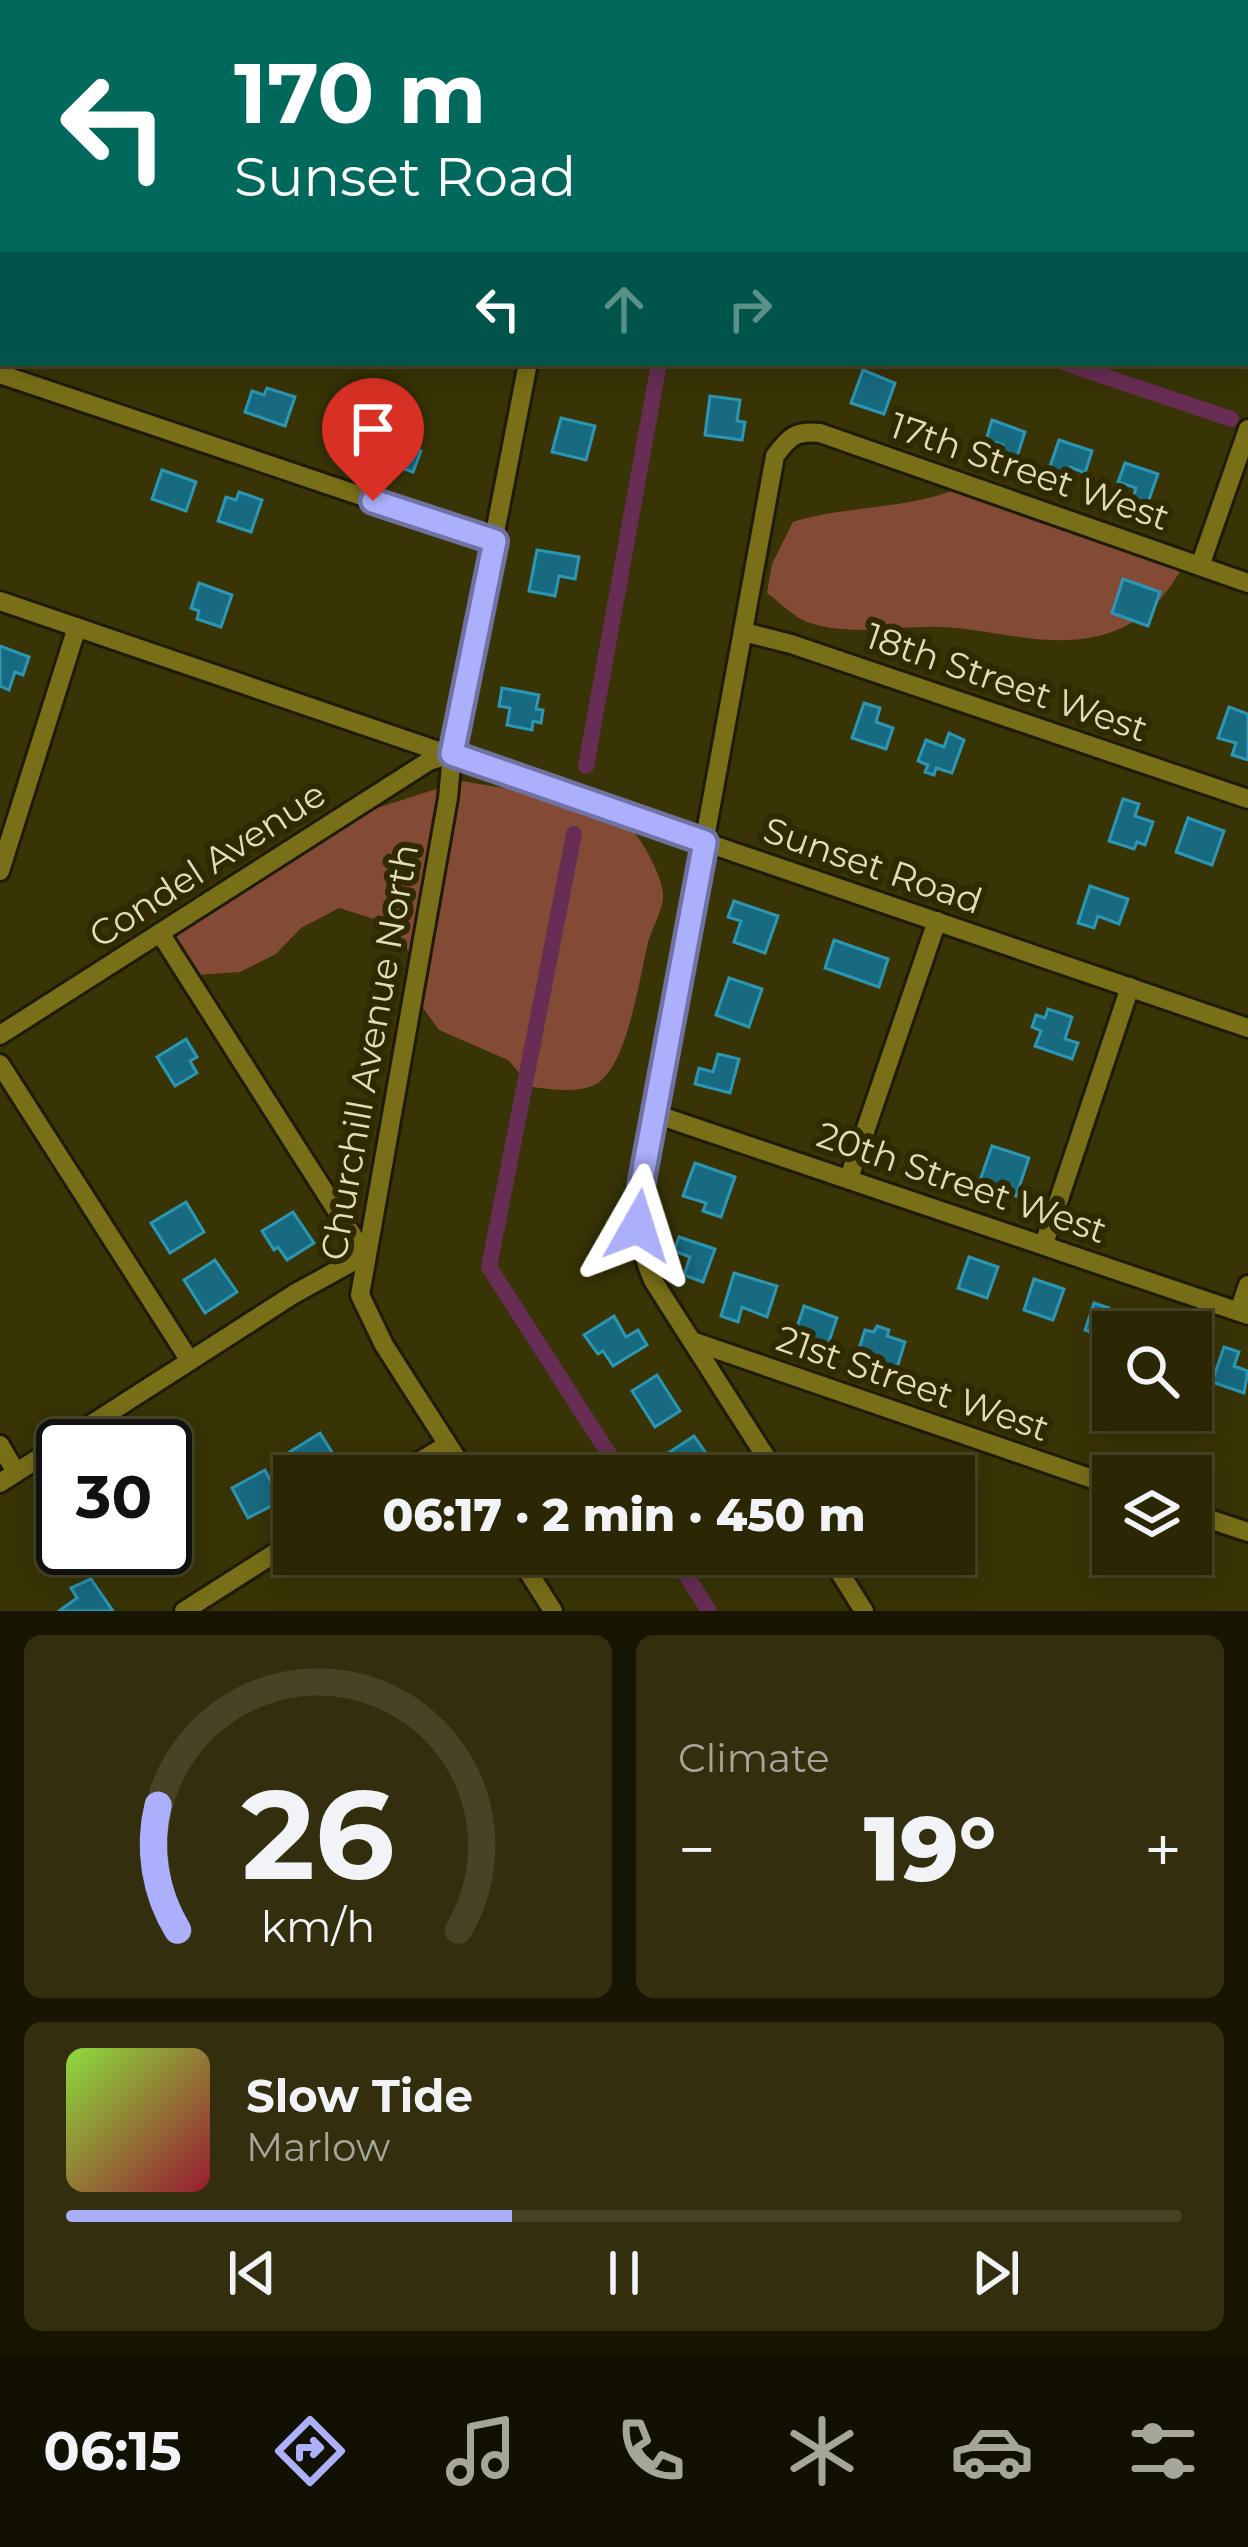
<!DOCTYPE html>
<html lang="en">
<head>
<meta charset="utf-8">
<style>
  :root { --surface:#2b2704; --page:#332f0e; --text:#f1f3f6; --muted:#a6a59a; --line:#474426; --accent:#acaffb }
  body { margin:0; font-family:Montserrat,sans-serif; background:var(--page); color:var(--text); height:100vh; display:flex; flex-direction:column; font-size:45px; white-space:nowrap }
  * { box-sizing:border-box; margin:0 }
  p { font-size:39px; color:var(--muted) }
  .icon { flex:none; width:66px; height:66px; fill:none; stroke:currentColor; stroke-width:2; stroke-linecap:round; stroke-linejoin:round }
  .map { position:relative; height:1611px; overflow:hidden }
  .details { display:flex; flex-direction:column; gap:24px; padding:24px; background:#181502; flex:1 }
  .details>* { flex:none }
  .banner { position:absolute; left:0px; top:0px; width:1248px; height:366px; box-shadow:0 6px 30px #0003,0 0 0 3px var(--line); background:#00695c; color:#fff; overflow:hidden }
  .buttons { position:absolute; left:1092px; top:1311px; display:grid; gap:24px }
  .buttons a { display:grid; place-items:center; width:120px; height:120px; border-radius:0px; background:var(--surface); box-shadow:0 6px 30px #0003,0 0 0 3px var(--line); font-size:60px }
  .speed { position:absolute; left:36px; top:1419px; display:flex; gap:24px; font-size:60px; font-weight:700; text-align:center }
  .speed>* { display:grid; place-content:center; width:156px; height:156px; border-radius:50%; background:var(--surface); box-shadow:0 6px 30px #0003,0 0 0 3px var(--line); line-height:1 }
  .speed .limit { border:6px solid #111; border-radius:18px; background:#fff; color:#111 }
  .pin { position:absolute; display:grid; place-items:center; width:102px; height:102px; color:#fff; margin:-123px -51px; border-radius:50% 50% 50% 0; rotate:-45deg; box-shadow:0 0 12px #0007 }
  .pin .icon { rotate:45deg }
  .me { position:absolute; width:132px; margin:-66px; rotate:6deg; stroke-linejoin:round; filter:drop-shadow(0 0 9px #0008) }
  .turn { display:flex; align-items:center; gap:42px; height:252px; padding:0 36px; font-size:54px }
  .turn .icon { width:156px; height:156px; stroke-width:2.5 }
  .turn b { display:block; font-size:84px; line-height:102px }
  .lanes { display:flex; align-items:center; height:114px; padding:0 36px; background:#0003; justify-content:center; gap:60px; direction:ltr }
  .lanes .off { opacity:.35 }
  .big { font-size:90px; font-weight:800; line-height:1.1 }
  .details .card { flex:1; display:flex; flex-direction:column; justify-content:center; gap:18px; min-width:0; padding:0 42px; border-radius:18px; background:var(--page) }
  .details .dial { align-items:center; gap:0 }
  .dial svg { height:312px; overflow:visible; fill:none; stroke:var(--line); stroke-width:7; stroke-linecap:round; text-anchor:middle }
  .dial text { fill:var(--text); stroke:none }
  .song { display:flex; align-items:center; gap:36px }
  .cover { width:144px; height:144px; border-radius:18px; background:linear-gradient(135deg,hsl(90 70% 55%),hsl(350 70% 35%)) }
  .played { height:12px; border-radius:6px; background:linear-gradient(90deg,var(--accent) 40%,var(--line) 40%) }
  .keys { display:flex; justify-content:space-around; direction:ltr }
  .heat { display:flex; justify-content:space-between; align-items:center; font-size:66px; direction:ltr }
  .details .tiles { flex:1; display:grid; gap:24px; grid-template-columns:1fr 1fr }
  .card:last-child { grid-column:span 2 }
  .trip { position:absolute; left:273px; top:1455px; width:702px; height:120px; border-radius:0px; background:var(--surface); box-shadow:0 6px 30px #0003,0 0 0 3px var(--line); font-weight:800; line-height:120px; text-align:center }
  .tabs { display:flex; height:192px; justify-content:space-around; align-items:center; background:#111002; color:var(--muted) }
  .tabs .icon { width:84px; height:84px }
  .tabs .current { color:var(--accent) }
  .tabs b { font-size:54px; color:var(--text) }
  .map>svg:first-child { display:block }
  .green { fill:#834b35 }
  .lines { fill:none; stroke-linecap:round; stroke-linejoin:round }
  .canal { stroke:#682d54; stroke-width:16 }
  .building { fill:#186a81; stroke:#2c96b5; stroke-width:3 }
  .street-casing { stroke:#1f1b03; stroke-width:24 }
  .street { stroke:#796f18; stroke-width:18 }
  .route-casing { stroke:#7072a3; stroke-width:30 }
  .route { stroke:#acaffb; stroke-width:21 }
  .labels { text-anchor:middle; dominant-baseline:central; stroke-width:12; stroke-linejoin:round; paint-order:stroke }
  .street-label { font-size:36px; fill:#e1ddb6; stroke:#2f2a00 }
</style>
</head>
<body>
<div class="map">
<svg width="1248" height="1611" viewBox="0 0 1248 1611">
  <rect width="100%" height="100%" fill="#393406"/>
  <g class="green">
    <path d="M957,489l226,77c-18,32 -38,55 -74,67 -53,18 -112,-3 -166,-6 -44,-2 -87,9 -130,-3 -17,-4 -32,-21 -46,-31l5,-29 21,-42c54,-17 112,-12 164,-33z"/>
    <path d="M462,781c44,8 146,20 175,55 9,12 26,43 26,59 1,12 -10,32 -14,44 -9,34 -21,128 -53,145 -19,10 -44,5 -64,3l-24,-27 -69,-30 -21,-29 -7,-45 -17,-31 -55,-17 -38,20 -25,26 -36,18 -44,3 -30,-40 12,-26 26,-17 53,-21 82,-51z"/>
  </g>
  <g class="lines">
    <g class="canal">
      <path d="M0,0l9,3"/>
      <path d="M1065,363l166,56"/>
      <path d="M586,766l73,-403"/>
      <path d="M574,834l-85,433 134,209"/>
      <path d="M673,1554l36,57"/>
    </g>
  </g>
  <g class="building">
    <path d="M863,370l32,13 -11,31 -33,-11z"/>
    <path d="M267,388l28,9 -10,29 -40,-14 7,-21 12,4z"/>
    <path d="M710,396l30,4 -3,21 8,1 -3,18 -37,-5z"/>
    <path d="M561,418l34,8 -9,34 -34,-8z"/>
    <path d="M992,420l33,12 -11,34 -17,-5 6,-16 -17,-5z"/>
    <path d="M380,437l41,14 -8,21 -40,-14z"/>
    <path d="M1059,440l33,11 -7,22 -15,-6 -5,14 -18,-6z"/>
    <path d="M1125,463l33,11 -12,34 -15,-5 5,-15 -18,-6z"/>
    <path d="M162,470l34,12 -10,29 -34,-12z"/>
    <path d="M239,492l23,8 -11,32 -33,-11 8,-24 10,3z"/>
    <path d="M537,550l42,7 -4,22 -16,-3 -4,20 -26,-5z"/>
    <path d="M1123,579l37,13 -12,34 -36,-13z"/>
    <path d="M199,583l33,12 -11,32 -24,-8 2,-8 -8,-3z"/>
    <path d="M0,646l29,11 -6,18 -8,-3 -6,18 -9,-4z"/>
    <path d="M502,688l37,7 -3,14 7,1 -2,13 -8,-2 -1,9 -25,-5 3,-17 -11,-2z"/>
    <path d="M864,703l16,5 -4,14 17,6 -7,21 -34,-11z"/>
    <path d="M1229,707l19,7v46l-16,-5 4,-12 -18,-5z"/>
    <path d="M949,733l15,7 -12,33 -16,-5 -2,7 -9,-3 3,-7 -10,-4 8,-21 18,7z"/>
    <path d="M1123,799l16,5 -4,12 18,6 -8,23 -8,-3 -3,7 -25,-8z"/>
    <path d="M1188,818l36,13 -12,34 -36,-13z"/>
    <path d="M1090,886l38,13 -9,25 -21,-8 -4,12 -16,-5z"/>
    <path d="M734,901l44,15 -13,37 -31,-11 7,-21 -13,-4z"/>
    <path d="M834,940l54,19 -9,28 -54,-19z"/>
    <path d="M729,978l33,11 -13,38 -33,-12z"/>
    <path d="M1048,1009l24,8 -7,22 13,4 -6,16 -37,-13 6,-15 -9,-4 4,-12 9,3z"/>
    <path d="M186,1039l11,18 -7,4 7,12 -22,13 -18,-29z"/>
    <path d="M718,1054l21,5 -9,34 -35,-9 4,-16 14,4z"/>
    <path d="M992,1146l37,12 -13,38 -37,-13z"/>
    <path d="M695,1163l40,14 -14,40 -18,-6 3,-8 -23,-7z"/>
    <path d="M186,1202l18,30 -34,21 -19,-30z"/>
    <path d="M293,1212l21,31 -27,17 -9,-13 -4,3 -12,-19z"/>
    <path d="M679,1237l36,12 -12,33 -19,-7 6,-18 -16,-6z"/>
    <path d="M969,1257l29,10 -11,31 -29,-10z"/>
    <path d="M215,1260l22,32 -32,21 -21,-33z"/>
    <path d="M734,1273l43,13 -10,31 -25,-10 -4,15 -17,-6z"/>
    <path d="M1034,1279l30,10 -11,31 -29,-10z"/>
    <path d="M1094,1303l15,5 -3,9 22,8 -2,7h-13l-3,15 -16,-6 2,-7 -11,-4z"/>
    <path d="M804,1306l33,12 -10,29 -33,-11z"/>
    <path d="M614,1316l12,21 12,-7 9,15 -34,21 -10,-15 -5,3 -14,-19z"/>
    <path d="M877,1326l12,4 -2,6 18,6 -9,29 -40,-13 9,-28 9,2z"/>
    <path d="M1224,1347l15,5 -5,14 14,5 -4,22 -32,-11z"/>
    <path d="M657,1375l23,36 -25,16 -23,-36z"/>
    <path d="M320,1433l18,29 -22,14h-13l-15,-23z"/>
    <path d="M158,1434l18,28 -11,6v-22h-44l14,-9 5,8z"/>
    <path d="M694,1436l21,30 -16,10h-9l-7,-10 -14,9 -10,-16z"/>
    <path d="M265,1470l16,31 -33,17 -16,-30z"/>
    <path d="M91,1579l22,32h-54l18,-13 -6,-10z"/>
  </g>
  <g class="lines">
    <defs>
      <g id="street">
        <path d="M511,0l8,3"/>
        <path d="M1148,0l9,3"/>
        <path d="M894,3l1,-3"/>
        <path d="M1245,33l3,1"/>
        <path d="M0,155l3,1"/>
        <path d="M1245,251l3,1"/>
        <path d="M0,374l495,167"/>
        <path d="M1200,566l48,-137"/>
        <path d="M0,601l1248,427"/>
        <path d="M744,632l47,12 457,155"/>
        <path d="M0,871l77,-244"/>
        <path d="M0,1035l429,-274 23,-7"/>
        <path d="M0,1064l190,297"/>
        <path d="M655,1114l593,201"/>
        <path d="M849,1178l88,-257"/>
        <path d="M1044,1244l86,-257"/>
        <path d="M1239,1311l9,-26"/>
        <path d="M692,1341l421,145"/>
        <path d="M0,1445l16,27"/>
        <path d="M395,1476l52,-31"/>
        <path d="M468,1476l-84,-131 -24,-50 88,-497 4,-44 76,-391"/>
        <path d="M778,1476l-124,-194c-15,-31 -18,-61 -13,-95l134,-731c14,-19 21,-26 45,-23l428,150"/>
        <path d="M0,1483l294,-189 71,-39 -205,-322"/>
        <path d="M1191,1513l57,19"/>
        <path d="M517,1554l36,57"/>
        <path d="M828,1554l36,57"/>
        <path d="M184,1611l110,-70"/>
      </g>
    </defs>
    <use href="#street" class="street-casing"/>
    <use href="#street" class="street"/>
  </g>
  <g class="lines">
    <defs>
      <path id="route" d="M373,501l122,40 -43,213 253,88 -64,344 -3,40"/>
    </defs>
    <use href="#route" class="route-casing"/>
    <use href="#route" class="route"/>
  </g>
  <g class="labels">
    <g class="street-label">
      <text transform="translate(1030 471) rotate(19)">17th Street West</text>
      <text transform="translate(1007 682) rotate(19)">18th Street West</text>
      <text transform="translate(207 864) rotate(-33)">Condel Avenue</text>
      <text transform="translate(873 865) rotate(19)">Sunset Road</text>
      <text transform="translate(369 1052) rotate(-80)">Churchill Avenue North</text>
      <text transform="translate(962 1182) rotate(19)">20th Street West</text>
      <text transform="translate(913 1383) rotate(19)">21st Street West</text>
    </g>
  </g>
</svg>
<div class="buttons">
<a><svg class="icon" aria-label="search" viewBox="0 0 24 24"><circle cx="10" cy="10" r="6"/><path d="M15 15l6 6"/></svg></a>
<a><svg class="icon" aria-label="layers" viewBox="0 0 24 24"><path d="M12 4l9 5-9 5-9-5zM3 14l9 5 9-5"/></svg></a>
</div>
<div class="speed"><div class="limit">30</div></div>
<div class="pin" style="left:373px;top:501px;background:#d93025"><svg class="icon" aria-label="arrive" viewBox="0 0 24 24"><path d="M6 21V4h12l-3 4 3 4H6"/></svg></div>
<svg class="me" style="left:638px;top:1226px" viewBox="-20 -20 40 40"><path d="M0-17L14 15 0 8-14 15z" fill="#acaffb" stroke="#fff" stroke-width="4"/></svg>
<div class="trip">06:17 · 2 min · 450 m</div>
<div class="banner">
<div class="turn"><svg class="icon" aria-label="left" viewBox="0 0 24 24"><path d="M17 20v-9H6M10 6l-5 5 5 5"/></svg><div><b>170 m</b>Sunset Road</div></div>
<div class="lanes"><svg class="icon" aria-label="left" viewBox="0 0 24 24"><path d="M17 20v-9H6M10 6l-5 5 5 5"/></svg><svg class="icon off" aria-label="ahead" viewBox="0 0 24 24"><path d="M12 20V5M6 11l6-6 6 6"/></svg><svg class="icon off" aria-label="right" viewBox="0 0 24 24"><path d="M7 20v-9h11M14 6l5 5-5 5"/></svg></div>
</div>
</div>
<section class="details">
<div class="tiles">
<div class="card dial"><svg viewBox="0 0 100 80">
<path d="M14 69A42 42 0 1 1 86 69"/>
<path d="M14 69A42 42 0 0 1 9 37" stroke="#acaffb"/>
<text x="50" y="56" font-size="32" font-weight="700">26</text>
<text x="50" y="72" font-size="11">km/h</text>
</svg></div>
<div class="card"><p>Climate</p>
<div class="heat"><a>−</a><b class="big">19°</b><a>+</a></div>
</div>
<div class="card">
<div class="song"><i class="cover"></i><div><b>Slow Tide</b><p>Marlow</p></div></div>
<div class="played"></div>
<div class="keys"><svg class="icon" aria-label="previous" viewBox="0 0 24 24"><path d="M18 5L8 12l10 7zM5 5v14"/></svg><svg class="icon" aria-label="pause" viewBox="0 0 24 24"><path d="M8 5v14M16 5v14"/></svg><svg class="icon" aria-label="next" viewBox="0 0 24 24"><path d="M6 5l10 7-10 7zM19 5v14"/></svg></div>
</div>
</div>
</section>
<nav class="tabs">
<b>06:15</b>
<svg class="icon current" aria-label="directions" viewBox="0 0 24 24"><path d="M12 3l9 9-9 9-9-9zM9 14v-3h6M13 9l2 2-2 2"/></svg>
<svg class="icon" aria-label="music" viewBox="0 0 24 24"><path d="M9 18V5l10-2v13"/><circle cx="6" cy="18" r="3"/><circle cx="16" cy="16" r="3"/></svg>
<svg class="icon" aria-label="phone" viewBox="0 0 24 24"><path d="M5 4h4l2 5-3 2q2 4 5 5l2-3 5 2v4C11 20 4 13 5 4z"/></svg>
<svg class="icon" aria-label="climate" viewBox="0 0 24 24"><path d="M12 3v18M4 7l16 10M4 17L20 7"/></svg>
<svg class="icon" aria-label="car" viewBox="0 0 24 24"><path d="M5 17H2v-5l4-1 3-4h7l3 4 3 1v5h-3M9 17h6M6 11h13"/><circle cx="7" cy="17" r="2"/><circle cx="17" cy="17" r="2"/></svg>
<svg class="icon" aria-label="filters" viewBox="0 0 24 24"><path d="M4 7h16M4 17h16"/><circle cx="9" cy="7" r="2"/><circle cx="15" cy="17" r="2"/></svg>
</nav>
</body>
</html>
